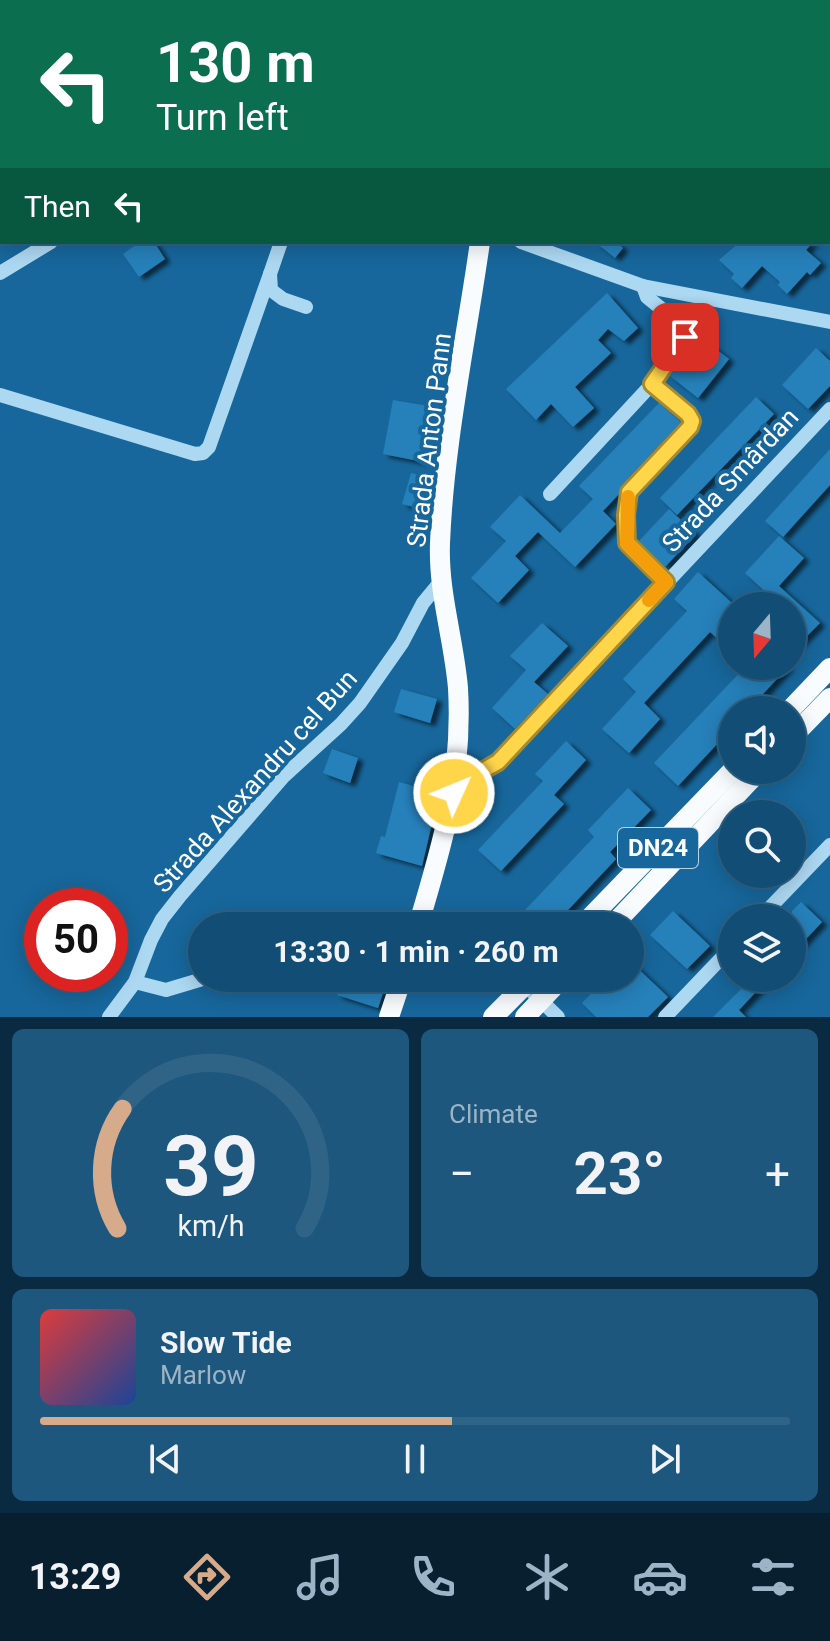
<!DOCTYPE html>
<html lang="en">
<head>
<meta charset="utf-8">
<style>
  :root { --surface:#114d75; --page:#1e577d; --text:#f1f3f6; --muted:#9cb4c5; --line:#306487; --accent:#d6ab8b }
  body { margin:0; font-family:Roboto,sans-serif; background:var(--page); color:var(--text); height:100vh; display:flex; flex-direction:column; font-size:30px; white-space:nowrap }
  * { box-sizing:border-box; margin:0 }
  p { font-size:26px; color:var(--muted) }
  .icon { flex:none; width:44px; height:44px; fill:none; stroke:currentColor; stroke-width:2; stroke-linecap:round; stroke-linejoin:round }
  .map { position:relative; height:1017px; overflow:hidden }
  .drawer { display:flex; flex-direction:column; gap:12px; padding:12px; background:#092a40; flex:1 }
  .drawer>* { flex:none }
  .banner { position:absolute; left:0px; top:0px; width:830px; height:244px; box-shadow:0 4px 20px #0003,0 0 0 2px var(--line); background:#0b6e4f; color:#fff; overflow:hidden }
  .needle { width:52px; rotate:199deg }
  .controls { position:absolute; left:718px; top:592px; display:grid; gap:16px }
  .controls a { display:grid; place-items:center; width:88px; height:88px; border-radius:50%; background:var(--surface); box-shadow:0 4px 20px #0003,0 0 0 2px var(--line); font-size:40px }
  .speed { position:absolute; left:24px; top:888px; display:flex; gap:16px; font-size:40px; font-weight:700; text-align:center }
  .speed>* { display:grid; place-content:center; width:104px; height:104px; border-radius:50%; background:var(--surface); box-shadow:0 4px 20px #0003,0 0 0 2px var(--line); line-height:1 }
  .speed .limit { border:12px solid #d22; background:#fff; color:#111 }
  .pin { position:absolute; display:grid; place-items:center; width:68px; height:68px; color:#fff; margin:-34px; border-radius:16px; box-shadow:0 4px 12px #0006 }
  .me { position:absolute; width:88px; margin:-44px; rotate:46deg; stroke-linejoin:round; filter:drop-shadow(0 0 6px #0008) }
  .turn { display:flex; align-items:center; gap:28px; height:168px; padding:0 24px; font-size:36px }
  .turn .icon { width:104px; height:104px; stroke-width:2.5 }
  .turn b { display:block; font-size:56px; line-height:68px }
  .then { display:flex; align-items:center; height:76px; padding:0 24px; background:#0003; gap:16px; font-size:30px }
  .big { font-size:60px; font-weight:700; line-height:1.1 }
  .drawer .tile { flex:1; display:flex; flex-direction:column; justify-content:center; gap:12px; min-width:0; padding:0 28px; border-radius:12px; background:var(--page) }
  .drawer .dial { align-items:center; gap:0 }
  .dial svg { height:208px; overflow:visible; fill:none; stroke:var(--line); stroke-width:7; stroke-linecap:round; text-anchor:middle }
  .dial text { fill:var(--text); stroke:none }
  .song { display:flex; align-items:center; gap:24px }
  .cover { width:96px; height:96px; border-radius:12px; background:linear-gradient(135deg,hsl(0 70% 55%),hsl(220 70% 35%)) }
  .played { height:8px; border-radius:4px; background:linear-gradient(90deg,var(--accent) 55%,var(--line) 55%) }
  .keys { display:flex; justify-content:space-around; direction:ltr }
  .heat { display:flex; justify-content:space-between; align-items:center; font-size:44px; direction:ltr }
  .drawer .tiles { flex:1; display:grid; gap:12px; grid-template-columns:1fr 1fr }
  .tile:last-child { grid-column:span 2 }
  .trip { position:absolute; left:188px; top:912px; width:456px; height:80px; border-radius:40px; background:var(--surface); box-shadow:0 4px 20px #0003,0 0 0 2px var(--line); font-weight:700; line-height:80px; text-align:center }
  .tab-bar { display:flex; height:128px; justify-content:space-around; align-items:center; background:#071f2f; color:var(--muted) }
  .tab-bar .icon { width:56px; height:56px }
  .tab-bar .active { color:var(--accent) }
  .tab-bar b { font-size:36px; color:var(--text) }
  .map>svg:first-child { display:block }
  .green { fill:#1f7cb5 }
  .building { fill:#2581ba; filter:url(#shadow) }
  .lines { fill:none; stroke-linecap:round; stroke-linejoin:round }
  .minor { stroke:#add8f2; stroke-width:14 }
  .major { stroke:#f8fcff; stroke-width:20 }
  .route-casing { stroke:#a68a30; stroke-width:20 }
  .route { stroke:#ffd54a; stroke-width:14 }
  .slow { stroke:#f59e0b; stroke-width:14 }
  .labels { text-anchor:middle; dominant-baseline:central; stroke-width:8; stroke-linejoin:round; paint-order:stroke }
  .shield { fill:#17679c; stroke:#b9d1e1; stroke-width:2 }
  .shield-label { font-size:24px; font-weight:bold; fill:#fff }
  .street-label { font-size:26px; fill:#fff; stroke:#17679c }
</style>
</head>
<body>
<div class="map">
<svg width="830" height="1017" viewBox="0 0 830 1017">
  <defs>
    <filter id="shadow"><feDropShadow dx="5.5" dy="3.5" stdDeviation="2" flood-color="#0009"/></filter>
  </defs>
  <rect width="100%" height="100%" fill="#17679c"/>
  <path class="green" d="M0,0h169l-167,2 -2,136z"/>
  <g class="building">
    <path d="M140,242h14l11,17 -26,18 -16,-23z"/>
    <path d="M595,242h21l7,6 -8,10z"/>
    <path d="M740,242h73l-7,8 15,13 -11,12 -3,-3 -20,22 -9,-9 2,-3 -18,-16 -20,22 -11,-10 3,-4 -15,-14z"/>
    <path d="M607,293l31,35 -14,13 -16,-12 -10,11 13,13 -36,34 19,21 -21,19 -22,-23 -15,16 -30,-31z"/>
    <path d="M699,336l30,23 -31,39 -28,-22z"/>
    <path d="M816,348l14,13v25l-22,23 -26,-24z"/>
    <path d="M756,397l18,17 -97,101 -17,-17z"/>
    <path d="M393,400l42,7 -11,55 -41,-8z"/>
    <path d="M659,403l22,19 -59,63 -3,9 -16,17 13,13 -41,43 -37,-35 -23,24 14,14 -31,33 -27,-25 35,-37 -16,-14 30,-32 40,38 33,-34 -14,-13z"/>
    <path d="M830,449v36l-47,52 -18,-16z"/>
    <path d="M411,473l21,5 -6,32 -24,-6z"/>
    <path d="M669,509l27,25 -31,33 -26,-26z"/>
    <path d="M779,536l25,22 -25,28 41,37 -28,28v-45h-11l-36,-33z"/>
    <path d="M698,572l34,31v22l-13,15 -9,-8 -66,71 16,16 -31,34 -27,-24 34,-37 -13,-13 64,-68 -13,-12z"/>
    <path d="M542,623l26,23 -34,36 14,12 -33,35 -23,-21 34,-38 -16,-14z"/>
    <path d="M746,666h43l-41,44h-16v18l-54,58 -24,-23z"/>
    <path d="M401,689l36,10 -7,24 -36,-11z"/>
    <path d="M566,741l20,19 -32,35 10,9 -63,67 -23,-21 65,-69 -8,-7z"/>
    <path d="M332,749l26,9 -8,25 -27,-10z"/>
    <path d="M399,782l40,11 -17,73 -46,-13 5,-17 4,1z"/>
    <path d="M628,788l23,22 -41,42 6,7 -63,67h-43l84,-89 -6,-7z"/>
    <path d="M801,902l21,20 -30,32v-43z"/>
    <path d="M673,911l37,35 -23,23 -37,-34z"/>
    <path d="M630,961l38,36 -20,20h-52l-14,-14 24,-25h24z"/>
    <path d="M342,978h46l-10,30 -41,-13z"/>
    <path d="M738,978h31l-30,32 7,7h-33l32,-32z"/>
  </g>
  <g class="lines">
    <g class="minor">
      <path d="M173,2v-2"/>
      <path d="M828,69h2"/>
      <path d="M281,242l-11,32 1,16 12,9 23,8"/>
      <path d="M521,242l122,44 187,36"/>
      <path d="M0,273l51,-31"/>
      <path d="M652,384l36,30 4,7 -2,6 -61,65 -3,23 1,28 39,39"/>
      <path d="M0,395l195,59 8,-1 6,-6 61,-173"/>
      <path d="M550,494l102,-110 33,-47v-9l-38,-31 -4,-11"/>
      <path d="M457,771c19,3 26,3 41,-9l332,-353"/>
      <path d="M760,918l70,-73"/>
      <path d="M135,982l31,8 40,-12"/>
      <path d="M525,985l33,32"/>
      <path d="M109,1017l26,-35 16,-42 11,-21 18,-23 104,-120 57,-52 19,-21 42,-60 21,-40 19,-23"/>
      <path d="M665,1017l67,-70"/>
    </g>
    <g class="major">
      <path d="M552,2l1,-2"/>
      <path d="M790,710l40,-42"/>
      <path d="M792,737l38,-39"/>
      <path d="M418,926c25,-83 45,-150 40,-238 -4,-48 -20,-96 -18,-145 4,-100 26,-202 40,-301"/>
      <path d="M582,926l151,-156"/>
      <path d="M612,926l148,-156"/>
      <path d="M389,1017l13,-39"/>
      <path d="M493,1017l39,-39"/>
      <path d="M525,1017l37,-39"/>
    </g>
  </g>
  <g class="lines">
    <defs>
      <path id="route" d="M454,793l3,-22 20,3 21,-12 168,-180 -39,-39 -1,-28 3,-23 61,-65 2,-6 -4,-7 -36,-30 33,-47"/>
    </defs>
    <use href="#route" class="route-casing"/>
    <use href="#route" class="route"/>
    <path class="slow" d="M628,497l-1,46 39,39 -17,18"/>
  </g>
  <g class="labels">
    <rect class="shield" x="618" y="828" width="80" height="40" rx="6"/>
    <g class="shield-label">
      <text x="658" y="848">DN24</text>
    </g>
    <g class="street-label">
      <text transform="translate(429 440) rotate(-83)">Strada Anton Pann</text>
      <text transform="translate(730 480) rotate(-47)">Strada Smârdan</text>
      <text transform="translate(255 781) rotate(-48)">Strada Alexandru cel Bun</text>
    </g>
  </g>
</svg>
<div class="controls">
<a><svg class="needle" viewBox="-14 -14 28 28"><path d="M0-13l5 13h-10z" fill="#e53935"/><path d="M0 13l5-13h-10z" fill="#9cb4c5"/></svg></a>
<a><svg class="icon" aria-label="sound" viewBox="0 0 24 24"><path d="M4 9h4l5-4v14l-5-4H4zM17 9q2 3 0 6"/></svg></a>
<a><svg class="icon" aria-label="search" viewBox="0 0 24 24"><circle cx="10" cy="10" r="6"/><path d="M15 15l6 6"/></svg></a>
<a><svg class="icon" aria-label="layers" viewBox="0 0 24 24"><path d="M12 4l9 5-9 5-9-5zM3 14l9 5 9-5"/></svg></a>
</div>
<div class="speed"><div class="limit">50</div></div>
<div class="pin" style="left:685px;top:337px;background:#d93025"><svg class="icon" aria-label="arrive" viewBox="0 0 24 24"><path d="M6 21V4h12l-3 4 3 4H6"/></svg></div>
<svg class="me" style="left:454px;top:793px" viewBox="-20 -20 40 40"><circle r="17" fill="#ffd54a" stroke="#fff" stroke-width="3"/><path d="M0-11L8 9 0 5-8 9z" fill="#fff"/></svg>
<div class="trip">13:30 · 1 min · 260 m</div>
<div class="banner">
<div class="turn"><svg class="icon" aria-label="left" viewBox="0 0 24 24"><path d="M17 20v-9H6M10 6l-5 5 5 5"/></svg><div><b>130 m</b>Turn left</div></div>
<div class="then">Then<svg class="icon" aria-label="left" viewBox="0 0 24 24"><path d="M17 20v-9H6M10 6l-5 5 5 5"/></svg></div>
</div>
</div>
<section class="drawer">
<div class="tiles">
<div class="tile dial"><svg viewBox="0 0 100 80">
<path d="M14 69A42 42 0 1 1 86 69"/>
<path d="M14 69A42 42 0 0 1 16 23" stroke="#d6ab8b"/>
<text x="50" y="56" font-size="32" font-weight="700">39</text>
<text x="50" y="72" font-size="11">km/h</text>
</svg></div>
<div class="tile"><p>Climate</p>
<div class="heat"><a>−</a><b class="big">23°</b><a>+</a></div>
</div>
<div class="tile">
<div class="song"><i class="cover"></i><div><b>Slow Tide</b><p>Marlow</p></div></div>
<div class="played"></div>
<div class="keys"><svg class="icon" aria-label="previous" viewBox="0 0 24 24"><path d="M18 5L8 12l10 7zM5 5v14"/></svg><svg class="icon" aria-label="pause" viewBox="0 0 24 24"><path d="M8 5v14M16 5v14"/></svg><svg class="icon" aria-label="next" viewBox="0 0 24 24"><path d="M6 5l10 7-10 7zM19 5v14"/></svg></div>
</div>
</div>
</section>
<nav class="tab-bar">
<b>13:29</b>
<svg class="icon active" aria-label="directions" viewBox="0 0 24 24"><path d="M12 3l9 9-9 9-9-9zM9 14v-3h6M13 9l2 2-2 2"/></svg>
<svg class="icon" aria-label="music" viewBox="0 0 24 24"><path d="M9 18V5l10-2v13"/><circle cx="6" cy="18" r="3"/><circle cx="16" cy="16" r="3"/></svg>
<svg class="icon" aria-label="phone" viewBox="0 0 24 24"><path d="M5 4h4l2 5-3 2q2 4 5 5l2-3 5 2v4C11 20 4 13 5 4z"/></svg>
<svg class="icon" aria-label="climate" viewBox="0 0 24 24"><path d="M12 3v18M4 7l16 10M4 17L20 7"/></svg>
<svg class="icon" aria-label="car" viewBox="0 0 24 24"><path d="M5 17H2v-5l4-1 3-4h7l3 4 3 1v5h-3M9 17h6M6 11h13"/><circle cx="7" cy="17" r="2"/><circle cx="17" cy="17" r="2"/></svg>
<svg class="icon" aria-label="filters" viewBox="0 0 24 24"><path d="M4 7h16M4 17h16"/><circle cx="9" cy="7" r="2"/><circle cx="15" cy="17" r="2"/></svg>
</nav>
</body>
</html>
